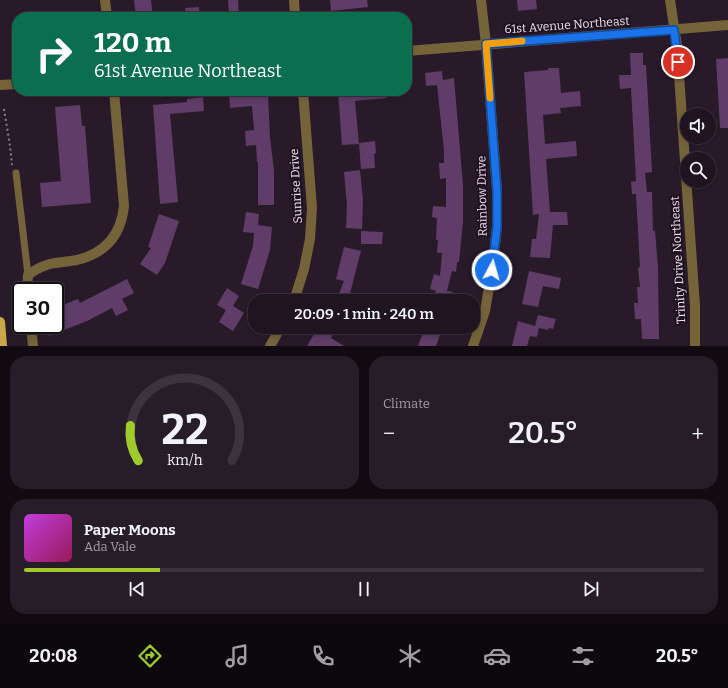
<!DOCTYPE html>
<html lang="en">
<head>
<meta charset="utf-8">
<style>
  :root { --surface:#1f141f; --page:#271d28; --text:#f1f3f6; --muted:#a19ea4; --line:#3c333d; --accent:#9fca2c }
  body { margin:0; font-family:Bitter,serif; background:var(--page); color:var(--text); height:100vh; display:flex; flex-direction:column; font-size:15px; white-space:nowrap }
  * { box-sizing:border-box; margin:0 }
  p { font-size:13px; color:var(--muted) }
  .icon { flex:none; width:22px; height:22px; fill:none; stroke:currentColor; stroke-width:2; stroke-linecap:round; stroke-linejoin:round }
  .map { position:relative; height:346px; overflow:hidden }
  .drawer { display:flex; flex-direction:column; gap:10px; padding:10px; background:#110b11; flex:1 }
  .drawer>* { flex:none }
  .guide { position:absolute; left:12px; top:12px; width:400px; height:84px; border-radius:16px; box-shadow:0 2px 6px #0003,0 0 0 1px var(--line); background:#0b6e4f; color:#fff; overflow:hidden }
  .controls { position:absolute; left:680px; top:108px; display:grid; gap:8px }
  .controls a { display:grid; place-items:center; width:36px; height:36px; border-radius:50%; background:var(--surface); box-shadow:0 2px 6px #0003,0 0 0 1px var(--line); font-size:20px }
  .speed { position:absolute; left:12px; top:282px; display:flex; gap:8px; font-size:20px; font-weight:700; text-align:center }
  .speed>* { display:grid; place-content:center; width:52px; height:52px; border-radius:50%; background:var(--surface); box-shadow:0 2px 6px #0003,0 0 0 1px var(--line); line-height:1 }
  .speed .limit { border:2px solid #111; border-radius:6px; background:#fff; color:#111 }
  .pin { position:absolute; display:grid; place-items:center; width:34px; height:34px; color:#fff; margin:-17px; border:2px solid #fff; border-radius:50%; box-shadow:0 1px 4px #0007 }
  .me { position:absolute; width:44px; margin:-22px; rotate:6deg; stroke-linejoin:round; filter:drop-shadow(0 0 3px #0008) }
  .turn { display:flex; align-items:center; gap:14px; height:84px; padding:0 16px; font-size:18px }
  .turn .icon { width:52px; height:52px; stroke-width:2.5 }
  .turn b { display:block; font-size:28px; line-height:34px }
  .big { font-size:30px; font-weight:600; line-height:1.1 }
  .drawer .tile { flex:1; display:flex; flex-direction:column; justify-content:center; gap:6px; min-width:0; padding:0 14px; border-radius:16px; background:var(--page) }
  .drawer .dial { align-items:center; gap:0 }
  .dial svg { height:104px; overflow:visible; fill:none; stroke:var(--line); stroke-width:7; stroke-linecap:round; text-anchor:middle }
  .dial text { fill:var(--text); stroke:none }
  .song { display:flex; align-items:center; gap:12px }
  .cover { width:48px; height:48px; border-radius:6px; background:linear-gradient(135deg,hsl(290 70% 55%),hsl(330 70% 35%)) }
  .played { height:4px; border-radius:2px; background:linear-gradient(90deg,var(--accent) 20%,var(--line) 20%) }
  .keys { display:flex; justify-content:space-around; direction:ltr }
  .heat { display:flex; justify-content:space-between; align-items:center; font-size:22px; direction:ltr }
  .drawer .tiles { flex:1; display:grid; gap:10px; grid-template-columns:1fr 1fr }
  .tile:last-child { grid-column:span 2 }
  .trip { position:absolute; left:248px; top:294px; width:232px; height:40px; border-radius:16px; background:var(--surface); box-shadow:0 2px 6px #0003,0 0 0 1px var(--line); font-weight:600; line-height:40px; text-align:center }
  .tabs { display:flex; height:64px; justify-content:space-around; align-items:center; background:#0c080c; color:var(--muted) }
  .tabs .icon { width:28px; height:28px }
  .tabs .selected { color:var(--accent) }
  .tabs b { font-size:18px; color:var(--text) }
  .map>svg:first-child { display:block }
  .building { fill:#5f3d68 }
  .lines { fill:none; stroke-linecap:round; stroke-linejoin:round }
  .path { stroke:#8b7f8b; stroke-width:2; stroke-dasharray:2 3; stroke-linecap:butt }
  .lane { stroke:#75633a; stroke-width:7 }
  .street { stroke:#75633a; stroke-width:10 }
  .primary { stroke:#cca74a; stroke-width:10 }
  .route-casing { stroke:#114b97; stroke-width:10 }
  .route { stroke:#1a73e8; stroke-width:7 }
  .slow { stroke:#f59e0b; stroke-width:7 }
  .labels { text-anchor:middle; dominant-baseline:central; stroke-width:4; stroke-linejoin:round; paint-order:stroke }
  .street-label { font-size:12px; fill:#ece2ec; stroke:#1f111f }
</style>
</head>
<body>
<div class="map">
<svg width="728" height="346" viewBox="0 0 728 346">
  <rect width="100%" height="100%" fill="#291a29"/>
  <g class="building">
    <path d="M134,0h17l2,17h-17z"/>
    <path d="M228,0h10l1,17h-10z"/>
    <path d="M330,0h37l1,7 -37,4z"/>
    <path d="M517,0h19l1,9 -19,2z"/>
    <path d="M199,7l1,10h-14l-1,-9z"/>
    <path d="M630,53h13v12h3l6,107 -7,1 2,19h5l1,39h2l3,36 1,72h-17l-1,-20h-6l-1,-16h4l-1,-16h3l-2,-19 2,-1 -4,-73h-4l-1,-12 5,-1 -5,-93 -11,1 -1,-14h12z"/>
    <path d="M728,58v70h-8l-4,-69z"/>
    <path d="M548,68h11l2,25 19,-2 1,15 -21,2 1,5 -18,2 2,29 31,-3 1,15 -31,3 4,53h17l1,13h-15l-3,33 -20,-1 2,-18h4l3,-25 -6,1 -9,-143 24,-2z"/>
    <path d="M442,71l1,9 11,-2 9,107v37l-4,40h-2l-1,10 -4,-1 -5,20 6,1 -2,9h-18l3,-10 -6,-2 4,-15 6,2 2,-23h-5l1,-13h-2l1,-22 -5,-1 1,-11 13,1v-29l-6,1 -1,-16h5v-12l-7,-66 -11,1 -1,-13z"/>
    <path d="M338,91h48v7l-31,3 4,43 -17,1z"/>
    <path d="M242,92v5l26,-2 2,42 4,34v34h-16v-43h-1l-1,-17 -10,1 -1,-15 9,-1 -2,-24 -22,2 -1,-15z"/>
    <path d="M203,97l1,14 -34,3 8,88 -18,2 -7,-99 34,-3v-3z"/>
    <path d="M80,105l2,21h3l6,77 -49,4 -2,-24 21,-2 -6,-74z"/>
    <path d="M375,141l1,12 -2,1 1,14 -14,1 -2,-26z"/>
    <path d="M360,170l3,30 -1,29 -16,-1 1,-23 -3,-33z"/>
    <path d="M246,212l13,2 -1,11 14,2 -2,23 -12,39 -17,-5 12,-38 1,-13 -11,-1z"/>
    <path d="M159,214l20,7 -14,42 -8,12 -17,-11 11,-16 -3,-1z"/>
    <path d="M361,231l22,1 -1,12h-21z"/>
    <path d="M344,247l17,4 -13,50h-12l8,-20 -8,-2z"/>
    <path d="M529,271l32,7 -2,11 -16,-3 -5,21 -16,-3z"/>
    <path d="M127,279l7,14 -12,6 6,11 -12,6 -4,-8 -25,13 -38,15 -4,-11h10v-17l23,-9 2,4z"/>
    <path d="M227,288l12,8 -6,10 11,7 -11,18 -14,-9 7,-12 -9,-5z"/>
    <path d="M538,315l18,4 -3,10 -4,-1 -1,2 -9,-2 -2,9 -7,-1 -3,10h-15l6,-25 17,5z"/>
    <path d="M318,327h4l12,6 -3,5 13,8h-37z"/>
    <path d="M425,327h15l-2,4 3,1 -5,14h-18z"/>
  </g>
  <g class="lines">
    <path class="path" d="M4,109l6,37 2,19"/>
    <path class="lane" d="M16,173l12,102"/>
    <g class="street">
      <path d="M105,0l2,17"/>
      <path d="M294,0l1,17"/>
      <path d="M670,0l7,46 18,260v40"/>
      <path d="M407,51l321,-26"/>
      <path d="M0,85l17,-1"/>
      <path d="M27,291l1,-16c19,-14 27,-11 49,-15 29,-7 44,-25 47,-54l-10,-115"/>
      <path d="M294,301l10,-32 6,-30 2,-31 -9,-117"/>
      <path d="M31,325l2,21"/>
      <path d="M270,346l11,-19"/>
      <path d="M473,346l12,-35 7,-41 5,-43v-36l-11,-147 -5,-44"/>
    </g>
    <path class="primary" d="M0,322l2,24"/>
  </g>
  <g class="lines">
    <defs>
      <path id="route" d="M492,270l5,-43v-36l-11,-147 188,-14 4,32"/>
    </defs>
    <use href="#route" class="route-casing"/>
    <use href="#route" class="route"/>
    <path class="slow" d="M490,98l-4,-54 36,-3"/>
  </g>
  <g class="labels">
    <g class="street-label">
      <text transform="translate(567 25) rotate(-4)">61st Avenue Northeast</text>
      <text transform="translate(296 186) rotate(-93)">Sunrise Drive</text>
      <text transform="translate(482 196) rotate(-91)">Rainbow Drive</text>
      <text transform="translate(678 260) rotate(-93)">Trinity Drive Northeast</text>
    </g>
  </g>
</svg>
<div class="controls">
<a><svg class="icon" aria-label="sound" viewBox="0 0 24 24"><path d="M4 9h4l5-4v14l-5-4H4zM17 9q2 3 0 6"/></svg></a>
<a><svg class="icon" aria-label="search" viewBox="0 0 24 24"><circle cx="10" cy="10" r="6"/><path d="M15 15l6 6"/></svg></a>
</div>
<div class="speed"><div class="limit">30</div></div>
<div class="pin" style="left:678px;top:62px;background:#d93025"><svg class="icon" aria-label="arrive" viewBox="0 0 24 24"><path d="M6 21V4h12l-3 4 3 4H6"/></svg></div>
<svg class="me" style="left:492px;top:270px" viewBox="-20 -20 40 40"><circle r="17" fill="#1a73e8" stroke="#fff" stroke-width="3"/><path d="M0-11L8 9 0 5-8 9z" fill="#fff"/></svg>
<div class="trip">20:09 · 1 min · 240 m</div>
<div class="guide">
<div class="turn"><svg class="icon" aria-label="right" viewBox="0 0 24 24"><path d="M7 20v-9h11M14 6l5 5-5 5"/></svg><div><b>120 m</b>61st Avenue Northeast</div></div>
</div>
</div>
<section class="drawer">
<div class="tiles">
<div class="tile dial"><svg viewBox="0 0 100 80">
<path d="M14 69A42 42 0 1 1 86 69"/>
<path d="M14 69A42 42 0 0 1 8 42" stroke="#9fca2c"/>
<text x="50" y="56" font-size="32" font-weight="700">22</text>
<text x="50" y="72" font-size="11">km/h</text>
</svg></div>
<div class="tile"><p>Climate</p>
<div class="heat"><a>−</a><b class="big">20.5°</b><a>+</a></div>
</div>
<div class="tile">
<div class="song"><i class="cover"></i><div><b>Paper Moons</b><p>Ada Vale</p></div></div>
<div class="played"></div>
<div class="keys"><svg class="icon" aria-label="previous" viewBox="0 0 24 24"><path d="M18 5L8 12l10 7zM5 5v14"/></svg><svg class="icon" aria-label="pause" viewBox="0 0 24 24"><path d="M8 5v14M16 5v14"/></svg><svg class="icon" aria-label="next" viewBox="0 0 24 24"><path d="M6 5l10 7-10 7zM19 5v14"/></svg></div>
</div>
</div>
</section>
<nav class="tabs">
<b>20:08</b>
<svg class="icon selected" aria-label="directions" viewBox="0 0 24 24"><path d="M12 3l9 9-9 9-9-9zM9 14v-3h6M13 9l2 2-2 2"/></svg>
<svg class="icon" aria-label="music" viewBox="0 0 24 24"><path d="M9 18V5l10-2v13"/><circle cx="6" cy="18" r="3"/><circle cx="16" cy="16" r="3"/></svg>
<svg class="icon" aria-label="phone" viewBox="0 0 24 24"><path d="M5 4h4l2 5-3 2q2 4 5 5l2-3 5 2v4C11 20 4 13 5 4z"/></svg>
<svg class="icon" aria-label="climate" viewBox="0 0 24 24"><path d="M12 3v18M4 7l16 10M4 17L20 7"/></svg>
<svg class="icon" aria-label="car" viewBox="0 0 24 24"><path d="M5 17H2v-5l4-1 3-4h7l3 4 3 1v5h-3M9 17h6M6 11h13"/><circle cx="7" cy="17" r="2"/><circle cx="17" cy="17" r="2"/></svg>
<svg class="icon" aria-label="filters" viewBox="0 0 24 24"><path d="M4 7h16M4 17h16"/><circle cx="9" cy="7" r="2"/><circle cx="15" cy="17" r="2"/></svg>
<b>20.5°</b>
</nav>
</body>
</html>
